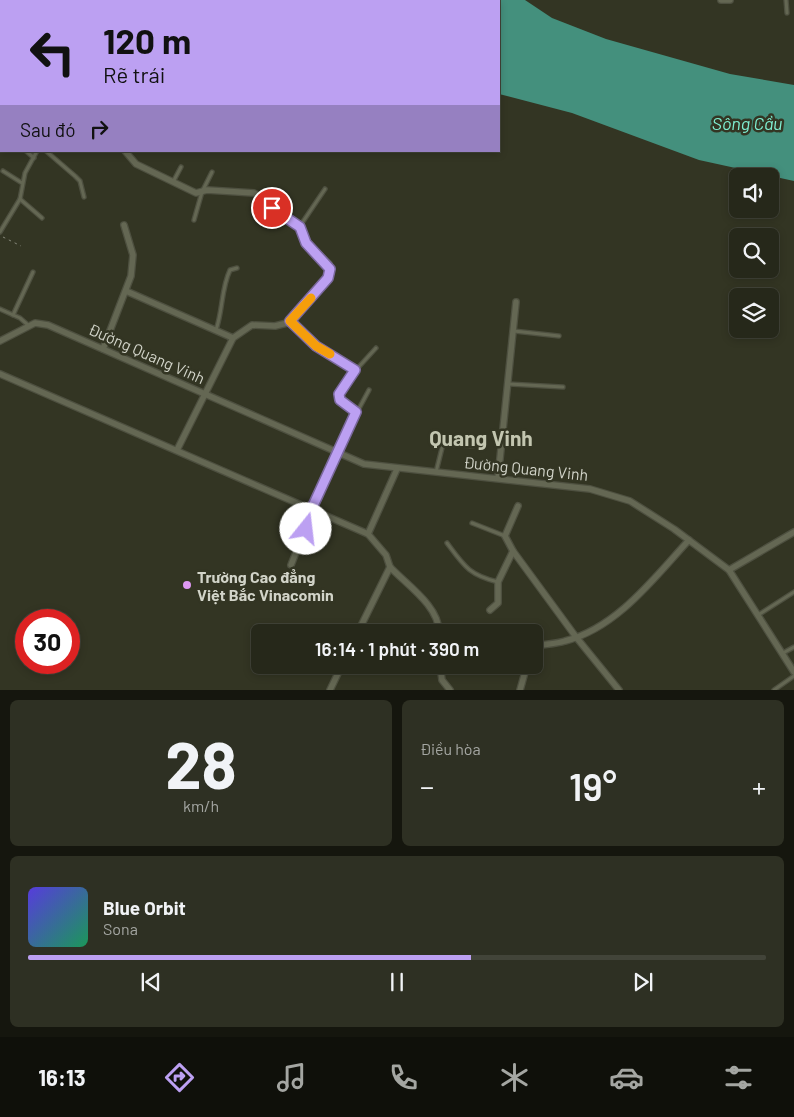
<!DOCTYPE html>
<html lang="vi">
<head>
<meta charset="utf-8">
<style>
  :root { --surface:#26281a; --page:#2e3023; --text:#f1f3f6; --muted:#a4a6a2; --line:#424439; --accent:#bca0f2 }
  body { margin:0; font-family:Barlow,sans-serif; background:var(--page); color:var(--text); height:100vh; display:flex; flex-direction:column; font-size:19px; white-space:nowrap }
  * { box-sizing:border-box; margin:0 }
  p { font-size:16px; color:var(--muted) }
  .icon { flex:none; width:28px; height:28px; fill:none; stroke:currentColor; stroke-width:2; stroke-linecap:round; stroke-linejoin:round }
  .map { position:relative; height:690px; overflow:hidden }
  .sheet { display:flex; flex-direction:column; gap:10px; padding:10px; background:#15160e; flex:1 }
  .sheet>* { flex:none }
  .top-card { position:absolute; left:0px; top:0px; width:500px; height:152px; box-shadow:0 2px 8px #0003,0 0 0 1px var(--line); background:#bca0f2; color:#111; overflow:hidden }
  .buttons { position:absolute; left:729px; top:168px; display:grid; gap:10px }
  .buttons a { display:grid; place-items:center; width:50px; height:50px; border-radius:8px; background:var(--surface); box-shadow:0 2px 8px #0003,0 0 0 1px var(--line); font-size:25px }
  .speed { position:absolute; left:15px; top:609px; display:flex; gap:10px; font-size:25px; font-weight:700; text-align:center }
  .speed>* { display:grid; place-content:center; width:65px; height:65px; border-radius:50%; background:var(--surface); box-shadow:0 2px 8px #0003,0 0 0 1px var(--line); line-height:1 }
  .speed .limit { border:8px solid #d22; background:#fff; color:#111 }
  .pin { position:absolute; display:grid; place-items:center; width:42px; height:42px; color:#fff; margin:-21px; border:2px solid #fff; border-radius:50%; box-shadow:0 1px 5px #0007 }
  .me { position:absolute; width:55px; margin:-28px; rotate:16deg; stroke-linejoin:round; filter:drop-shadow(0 0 4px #0008) }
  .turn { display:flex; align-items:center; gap:18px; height:105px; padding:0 20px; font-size:22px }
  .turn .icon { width:65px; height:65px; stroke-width:2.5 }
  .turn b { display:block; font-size:35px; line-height:42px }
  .then { display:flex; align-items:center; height:48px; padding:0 20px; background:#0003; gap:10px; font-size:19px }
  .big { font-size:38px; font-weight:600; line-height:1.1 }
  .sheet .tile { flex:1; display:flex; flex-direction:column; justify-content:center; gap:8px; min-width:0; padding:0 18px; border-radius:8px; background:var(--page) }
  .sheet .dial { align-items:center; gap:0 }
  .dial b { font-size:65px; line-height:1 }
  .song { display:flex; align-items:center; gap:15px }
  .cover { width:60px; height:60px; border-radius:8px; background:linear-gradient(135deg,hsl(250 70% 55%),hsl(150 70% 35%)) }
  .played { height:5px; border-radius:2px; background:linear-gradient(90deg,var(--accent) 60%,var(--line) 60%) }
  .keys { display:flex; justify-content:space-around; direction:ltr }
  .heat { display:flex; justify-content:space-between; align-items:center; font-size:28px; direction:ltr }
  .sheet .tiles { flex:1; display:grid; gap:10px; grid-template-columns:1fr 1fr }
  .tile:last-child { grid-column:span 2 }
  .trip { position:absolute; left:251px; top:624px; width:292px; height:50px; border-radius:8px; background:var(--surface); box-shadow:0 2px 8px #0003,0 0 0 1px var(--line); font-weight:600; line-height:50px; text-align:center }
  .menu { display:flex; height:80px; justify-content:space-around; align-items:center; background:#0f100a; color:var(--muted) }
  .menu .icon { width:35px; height:35px }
  .menu .current { color:var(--accent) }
  .menu b { font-size:22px; color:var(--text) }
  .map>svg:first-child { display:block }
  .water { fill:#44907d }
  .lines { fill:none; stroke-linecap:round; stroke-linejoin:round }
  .service-casing { stroke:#4e5040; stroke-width:5.5 }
  .minor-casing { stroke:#4e5040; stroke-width:8 }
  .path { stroke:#86887a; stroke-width:1; stroke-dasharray:2.5 4; stroke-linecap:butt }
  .service { stroke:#646753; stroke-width:3 }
  .minor { stroke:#646753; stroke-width:5.5 }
  .route-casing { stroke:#7a689d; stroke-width:12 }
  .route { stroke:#bca0f2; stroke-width:9 }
  .slow { stroke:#f59e0b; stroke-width:9 }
  .poi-dot { fill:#de98f2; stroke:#333523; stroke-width:2 }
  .labels { text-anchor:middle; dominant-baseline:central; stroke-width:5; stroke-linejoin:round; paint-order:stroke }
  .street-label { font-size:16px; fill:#d2d4c9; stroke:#333523 }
  .poi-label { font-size:16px; font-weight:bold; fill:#d2d4c9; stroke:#333523; text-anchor:start }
  .water-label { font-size:18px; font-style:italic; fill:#7fefd2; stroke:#333523 }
  .district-label { font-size:21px; font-weight:bold; fill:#c3c6b0; stroke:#333523 }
</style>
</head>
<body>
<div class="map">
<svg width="794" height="690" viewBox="0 0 794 690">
  <rect width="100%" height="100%" fill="#333523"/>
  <path class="water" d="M342,0h183l27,18 54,21 124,35 64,11v96l-95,-21 -127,-47 -73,-19v-93z"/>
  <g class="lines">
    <defs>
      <g id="service">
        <path d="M786,0l1,13"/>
        <path d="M26,151l8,7"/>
        <path d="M46,151l29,25 5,5 4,16"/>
        <path d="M3,171l19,12"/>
        <path d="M173,182l8,-15"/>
        <path d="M20,199l22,19"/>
        <path d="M194,220l8,-28 10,-20"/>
        <path d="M300,226l25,-37"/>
        <path d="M0,232l20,-33 5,-26 12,-22"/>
        <path d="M0,309l20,9 8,7"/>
        <path d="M13,315l20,-43"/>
        <path d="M290,321l26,25 39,24"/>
        <path d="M216,330c7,-20 5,-41 14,-60l7,-2"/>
        <path d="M514,331l45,5"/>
        <path d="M509,384l54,3"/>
        <path d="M356,412l-16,-12 -1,-6 16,-23 21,-23"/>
        <path d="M336,451l33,-61"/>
        <path d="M436,472l7,-28 30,2"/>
        <path d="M472,523l33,13"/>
        <path d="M447,543c17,23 22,32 51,39"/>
        <path d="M758,615l36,-23"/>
        <path d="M783,653l11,-6"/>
        <path d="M774,690l20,-14"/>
      </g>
      <g id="minor">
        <path d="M721,0h9"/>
        <path d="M0,26l1,1"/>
        <path d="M0,134h1"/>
        <path d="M125,151l11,13 60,29 11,-3 47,3 6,3 40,31 6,16 23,21 1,5 -2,9 -41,45 -12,3 -23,-1 -19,13 -56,112"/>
        <path d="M126,291l107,47"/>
        <path d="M0,341l35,-18 13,2 316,139 226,25 40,12 44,28 55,41 65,102"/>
        <path d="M103,349l28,-73 2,-21 -9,-30"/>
        <path d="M0,374l368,160 18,21 4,12 -32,65"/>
        <path d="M498,478l18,-176"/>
        <path d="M368,534l29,-65"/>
        <path d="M513,551l63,86 43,53"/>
        <path d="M291,565l45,-113"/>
        <path d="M390,567c17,18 49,39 49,65"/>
        <path d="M729,570l65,-38"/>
        <path d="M490,610l8,-7v-21l15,-31 -8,-15 13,-30"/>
        <path d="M535,646c10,-2 21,-2 30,-5 52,-13 90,-64 124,-101"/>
        <path d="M440,665l2,15 8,10"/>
        <path d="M330,690l12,-25"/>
        <path d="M520,690l7,-25"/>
      </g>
    </defs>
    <use href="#service" class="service-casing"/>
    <use href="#minor" class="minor-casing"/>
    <path class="path" d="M3,237l18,9"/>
    <use href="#service" class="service"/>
    <use href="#minor" class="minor"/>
  </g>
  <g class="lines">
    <defs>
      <path id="route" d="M272,208l28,19 6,16 24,26 -2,9 -38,43 26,25 39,24 -16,24 1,6 16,12 -44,96 -6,21"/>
    </defs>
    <use href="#route" class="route-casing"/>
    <use href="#route" class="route"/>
    <path class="slow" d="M311,298l-21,23 26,25 14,8"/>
  </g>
  <circle class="poi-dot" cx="187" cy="585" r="5"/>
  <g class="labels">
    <g class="street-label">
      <text transform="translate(147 353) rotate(24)">Đường Quang Vinh</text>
      <text transform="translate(526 468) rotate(6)">Đường Quang Vinh</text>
    </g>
    <g class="poi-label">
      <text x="197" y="576">Trường Cao đẳng<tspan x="197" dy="18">Việt Bắc Vinacomin</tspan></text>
    </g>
    <g class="water-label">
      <text x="747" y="123">Sông Cầu</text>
    </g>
    <g class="district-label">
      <text x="481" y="437">Quang Vinh</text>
    </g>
  </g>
</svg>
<div class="buttons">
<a><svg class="icon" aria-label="sound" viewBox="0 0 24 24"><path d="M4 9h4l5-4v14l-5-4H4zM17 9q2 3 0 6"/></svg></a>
<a><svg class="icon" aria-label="search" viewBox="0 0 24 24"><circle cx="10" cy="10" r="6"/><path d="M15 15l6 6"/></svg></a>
<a><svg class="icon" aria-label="layers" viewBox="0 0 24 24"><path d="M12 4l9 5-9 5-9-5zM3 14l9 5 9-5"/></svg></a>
</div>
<div class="speed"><div class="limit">30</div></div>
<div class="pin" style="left:272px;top:208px;background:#d93025"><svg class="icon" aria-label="arrive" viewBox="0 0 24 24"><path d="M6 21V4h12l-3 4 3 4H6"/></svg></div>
<svg class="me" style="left:306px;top:529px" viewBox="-20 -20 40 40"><circle r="19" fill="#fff"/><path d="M0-13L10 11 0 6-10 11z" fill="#bca0f2"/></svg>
<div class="trip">16:14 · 1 phút · 390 m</div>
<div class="top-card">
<div class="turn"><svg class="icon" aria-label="left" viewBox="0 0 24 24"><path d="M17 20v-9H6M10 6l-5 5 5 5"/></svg><div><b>120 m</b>Rẽ trái</div></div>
<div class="then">Sau đó<svg class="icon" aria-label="right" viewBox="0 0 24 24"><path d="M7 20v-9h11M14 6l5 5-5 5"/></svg></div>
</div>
</div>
<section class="sheet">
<div class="tiles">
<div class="tile dial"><b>28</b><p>km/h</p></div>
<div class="tile"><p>Điều hòa</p>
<div class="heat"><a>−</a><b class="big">19°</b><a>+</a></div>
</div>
<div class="tile">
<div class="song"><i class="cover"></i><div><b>Blue Orbit</b><p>Sona</p></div></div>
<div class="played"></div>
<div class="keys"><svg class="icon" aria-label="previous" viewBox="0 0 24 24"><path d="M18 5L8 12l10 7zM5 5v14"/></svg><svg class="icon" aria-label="pause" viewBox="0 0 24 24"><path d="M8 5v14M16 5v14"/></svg><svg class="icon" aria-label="next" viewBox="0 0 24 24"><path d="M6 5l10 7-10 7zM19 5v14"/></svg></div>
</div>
</div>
</section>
<nav class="menu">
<b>16:13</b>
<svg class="icon current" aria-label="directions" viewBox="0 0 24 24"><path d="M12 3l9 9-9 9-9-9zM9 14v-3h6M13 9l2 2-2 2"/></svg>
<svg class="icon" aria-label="music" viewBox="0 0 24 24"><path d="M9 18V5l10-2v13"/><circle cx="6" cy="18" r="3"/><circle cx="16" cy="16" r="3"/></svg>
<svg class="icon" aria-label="phone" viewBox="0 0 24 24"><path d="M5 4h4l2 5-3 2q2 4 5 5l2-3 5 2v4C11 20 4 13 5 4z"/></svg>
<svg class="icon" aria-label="climate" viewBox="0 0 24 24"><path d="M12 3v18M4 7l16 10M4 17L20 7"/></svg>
<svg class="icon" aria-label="car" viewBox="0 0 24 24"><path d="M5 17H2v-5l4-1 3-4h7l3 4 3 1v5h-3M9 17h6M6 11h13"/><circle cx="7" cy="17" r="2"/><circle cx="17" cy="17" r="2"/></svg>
<svg class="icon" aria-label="filters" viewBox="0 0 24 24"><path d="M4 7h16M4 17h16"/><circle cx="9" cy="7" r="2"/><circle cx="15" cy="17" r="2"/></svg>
</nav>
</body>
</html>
